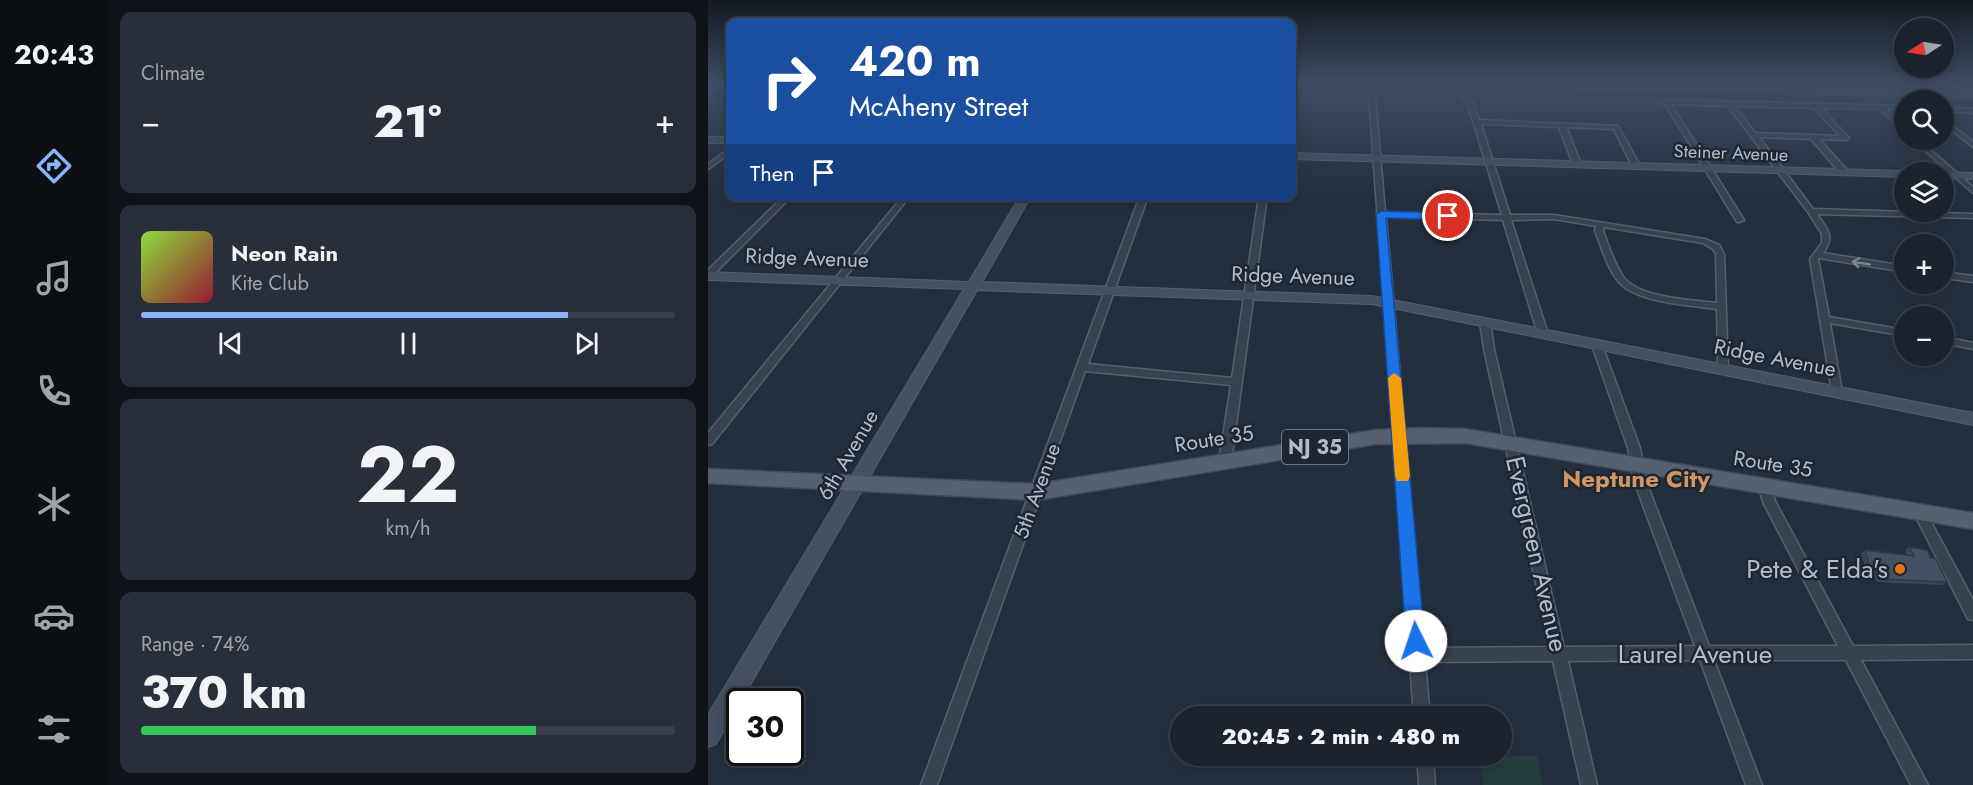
<!DOCTYPE html>
<html lang="en">
<head>
<meta charset="utf-8">
<style>
  :root { --surface:#1b232e; --page:#282f3a; --text:#f1f3f6; --muted:#a0a4aa; --line:#39404a; --accent:#8ab4f8 }
  body { margin:0; font-family:Jost,sans-serif; background:var(--page); color:var(--text); height:100vh; display:flex; flex-direction:column; font-size:22px; white-space:nowrap }
  * { box-sizing:border-box; margin:0 }
  p { font-size:20px; color:var(--muted) }
  .icon { flex:none; width:33px; height:33px; fill:none; stroke:currentColor; stroke-width:2; stroke-linecap:round; stroke-linejoin:round }
  .map { position:relative; flex:1; overflow:hidden }
  .side { display:flex; flex-direction:column; gap:12px; padding:12px; background:#0f1319; width:600px }
  .side>* { flex:none }
  .guide { position:absolute; left:18px; top:18px; width:570px; height:183px; border-radius:12px; box-shadow:0 3px 15px #0003,0 0 0 2px var(--line); background:#1a4fa0; color:#fff; overflow:hidden }
  .needle { width:39px; rotate:258deg }
  .tools { position:absolute; left:1186px; top:18px; display:grid; gap:12px }
  .tools a { display:grid; place-items:center; width:60px; height:60px; border-radius:50%; background:var(--surface); box-shadow:0 3px 15px #0003,0 0 0 2px var(--line); font-size:30px }
  .speed { position:absolute; left:18px; top:688px; display:flex; gap:12px; font-size:30px; font-weight:700; text-align:center }
  .speed>* { display:grid; place-content:center; width:78px; height:78px; border-radius:50%; background:var(--surface); box-shadow:0 3px 15px #0003,0 0 0 2px var(--line); line-height:1 }
  .speed .limit { border:3px solid #111; border-radius:9px; background:#fff; color:#111 }
  .pin { position:absolute; display:grid; place-items:center; width:51px; height:51px; color:#fff; margin:-26px; border:3px solid #fff; border-radius:50%; box-shadow:0 2px 6px #0007 }
  .me { position:absolute; width:66px; margin:-33px; rotate:356deg; stroke-linejoin:round; filter:drop-shadow(0 0 4px #0008) }
  .turn { display:flex; align-items:center; gap:21px; height:126px; padding:0 24px; font-size:27px }
  .turn .icon { width:78px; height:78px; stroke-width:2.5 }
  .turn b { display:block; font-size:42px; line-height:51px }
  .then { display:flex; align-items:center; height:57px; padding:0 24px; background:#0003; gap:12px; font-size:22px }
  .big { font-size:45px; font-weight:800; line-height:1.1 }
  .side .card { flex:1; display:flex; flex-direction:column; justify-content:center; gap:9px; min-width:0; padding:0 21px; border-radius:12px; background:var(--page) }
  .side .dial { align-items:center; gap:0 }
  .dial b { font-size:78px; line-height:1 }
  .song { display:flex; align-items:center; gap:18px }
  .cover { width:72px; height:72px; border-radius:9px; background:linear-gradient(135deg,hsl(90 70% 55%),hsl(350 70% 35%)) }
  .played { height:6px; border-radius:3px; background:linear-gradient(90deg,var(--accent) 80%,var(--line) 80%) }
  .keys { display:flex; justify-content:space-around; direction:ltr }
  .heat { display:flex; justify-content:space-between; align-items:center; font-size:33px; direction:ltr }
  .charge { height:9px; border-radius:4px; background:linear-gradient(90deg,#34c759 74%,var(--line) 0) }
  .trip { position:absolute; left:462px; top:706px; width:342px; height:60px; border-radius:30px; background:var(--surface); box-shadow:0 3px 15px #0003,0 0 0 2px var(--line); font-weight:800; line-height:60px; text-align:center }
  main { display:flex; flex:1; min-height:0 }
  .dock { display:flex; flex-direction:column; width:108px; justify-content:space-around; align-items:center; background:#0b0e12; color:var(--muted) }
  .dock .icon { width:42px; height:42px }
  .dock .active { color:var(--accent) }
  .dock b { font-size:27px; color:var(--text) }
  .map>svg:first-child { display:block }
  .green { fill:#263c3f }
  .lines { fill:none; stroke-linecap:round; stroke-linejoin:round }
  .street-casing { stroke:#565f6c; stroke-width:3 }
  .secondary-casing { stroke:#565f6c; stroke-width:2 }
  .primary-casing { stroke:#414a57; stroke-width:3 }
  .street { fill:#38414e; fill-rule:evenodd }
  .secondary { fill:#465061; fill-rule:evenodd }
  .primary { fill:#56606e; fill-rule:evenodd }
  .rail { stroke:#5a6575; stroke-width:2; stroke-dasharray:4 4; stroke-linecap:butt }
  .wall { fill:#3b4654 }
  .building { fill:#455162; stroke:#303945; stroke-width:1.5 }
  .oneway { stroke:#7c8592 }
  .route { fill:#1a73e8; stroke:#114b97; stroke-width:1.5 }
  .slow { fill:#f59e0b }
  .food-dot { fill:#e8710a; stroke:#1d2633; stroke-width:2 }
  .labels { text-anchor:middle; dominant-baseline:central; stroke-width:5; stroke-linejoin:round; paint-order:stroke }
  .far-street-label { font-size:18px; fill:#b4bcc9; stroke:#1d2633 }
  .shield { fill:#1d2633; stroke:#878f9c; stroke-width:1.5 }
  .shield-label { font-size:20px; font-weight:bold; fill:#b4bcc9 }
  .street-label { font-size:21px; fill:#b4bcc9; stroke:#1d2633 }
  .quarter-label { font-size:24px; font-weight:bold; fill:#d59563; stroke:#1d2633 }
  .near-street-label { font-size:26px; fill:#b4bcc9; stroke:#1d2633 }
  .near-poi-label { font-size:26px; fill:#b4bcc9; stroke:#1d2633; text-anchor:end }
</style>
</head>
<body>
<main>
<nav class="dock">
<b>20:43</b>
<svg class="icon active" aria-label="directions" viewBox="0 0 24 24"><path d="M12 3l9 9-9 9-9-9zM9 14v-3h6M13 9l2 2-2 2"/></svg>
<svg class="icon" aria-label="music" viewBox="0 0 24 24"><path d="M9 18V5l10-2v13"/><circle cx="6" cy="18" r="3"/><circle cx="16" cy="16" r="3"/></svg>
<svg class="icon" aria-label="phone" viewBox="0 0 24 24"><path d="M5 4h4l2 5-3 2q2 4 5 5l2-3 5 2v4C11 20 4 13 5 4z"/></svg>
<svg class="icon" aria-label="climate" viewBox="0 0 24 24"><path d="M12 3v18M4 7l16 10M4 17L20 7"/></svg>
<svg class="icon" aria-label="car" viewBox="0 0 24 24"><path d="M5 17H2v-5l4-1 3-4h7l3 4 3 1v5h-3M9 17h6M6 11h13"/><circle cx="7" cy="17" r="2"/><circle cx="17" cy="17" r="2"/></svg>
<svg class="icon" aria-label="filters" viewBox="0 0 24 24"><path d="M4 7h16M4 17h16"/><circle cx="9" cy="7" r="2"/><circle cx="15" cy="17" r="2"/></svg>
</nav>
<section class="side">
<div class="card"><p>Climate</p>
<div class="heat"><a>−</a><b class="big">21°</b><a>+</a></div>
</div>
<div class="card">
<div class="song"><i class="cover"></i><div><b>Neon Rain</b><p>Kite Club</p></div></div>
<div class="played"></div>
<div class="keys"><svg class="icon" aria-label="previous" viewBox="0 0 24 24"><path d="M18 5L8 12l10 7zM5 5v14"/></svg><svg class="icon" aria-label="pause" viewBox="0 0 24 24"><path d="M8 5v14M16 5v14"/></svg><svg class="icon" aria-label="next" viewBox="0 0 24 24"><path d="M6 5l10 7-10 7zM19 5v14"/></svg></div>
</div>
<div class="card dial"><b>22</b><p>km/h</p></div>
<div class="card"><p>Range · 74%</p><b class="big">370 km</b><div class="charge"></div></div>
</section>
<div class="map">
<svg width="1265" height="785" viewBox="0 0 1265 785">
  <rect width="100%" height="100%" fill="#242f3e"/>
  <path class="green" d="M771,756h58l6,29h-60z"/>
  <g class="lines">
    <defs>
      <g id="street">
        <path d="M10,84h7l-17,11v-5z"/>
        <path d="M660,84h6l11,128 117,3 -35,-113 -6,-6 -14,-7 -1,-5h6v3c20,10 20,12 27,33l139,6 22,40 -7,2 -19,-39 -48,-2 15,37 -4,2 -4,-2 -14,-37 -78,-3 29,91h44l151,24 14,6 5,9 4,115 -5,4 -5,-4 -1,-60c-27,-4 -80,-6 -98,-27 -12,-14 -17,-34 -24,-51l1,-5 -42,-7 -43,1 37,114 -5,3 -5,-3 -35,-114 -117,-3 38,431 126,-1 -66,-298 -4,-27 5,-3 5,3 4,27 70,298 131,-1 -61,-165 -6,-33 -36,-103 5,-3 5,3 38,103 6,33 63,165h129l-75,-144 -4,-15 2,-3 4,-2 4,2 6,17 78,145 120,-1v14l-112,1 67,125h-17l-65,-125h-132l48,125h-16l-46,-125 -132,1 29,124h-16l-28,-124 -128,1 5,55h-16zM896,227l99,16 10,6 3,5 1,49c-25,-3 -77,-5 -93,-25 -10,-14 -15,-32 -21,-47z"/>
        <path d="M1235,84h30v3l-27,-1z"/>
        <path d="M959,100l238,6v4l-19,-1 19,17v5l-26,-22 -58,-1 28,30 -3,2 -27,-1 28,31v4h-6l-30,-35 -52,-2 54,72 160,5v4l-156,-4c10,16 19,21 6,39l82,13v6l-86,-14 -1,1 11,58 76,13v6l-75,-13 12,69 -1,3 -4,1 -5,-4 -22,-133 12,-16v-9l-14,-22 -80,-106 -57,-2 73,116 -4,2h-3l-72,-118 -8,-2zM1027,106l79,2 26,28 -85,-3z"/>
        <path d="M1236,107l29,2v4l-29,-2z"/>
        <path d="M1236,119l29,23v5l-29,-23z"/>
        <path d="M1205,140h6l54,47v6z"/>
        <path d="M22,148v5l-22,16v-5z"/>
        <path d="M76,196h8l-81,81 -3,1v-8z"/>
        <path d="M195,196h7l-198,248 -4,1v-12z"/>
        <path d="M432,196h8l-60,168 144,14 27,-182h8l-36,266 -2,3 -4,2 -4,-2 -2,-3 12,-77 -146,-14 -148,414h-16z"/>
        <path d="M1236,272l29,4v6l-29,-4z"/>
        <path d="M1236,337l29,6v6l-29,-6z"/>
        <path d="M1211,506l4,1 50,93v20l-5,-1 -55,-108 2,-4z"/>
        <path d="M709,756h16l2,29h-16z"/>
      </g>
      <g id="secondary">
        <path d="M841,84h103l321,8v6l-420,-11z"/>
        <rect x="0" y="137" width="22" height="6"/>
        <path d="M584,153l613,18 4,1h-4v5l-613,-18z"/>
        <path d="M1233,172h3l29,1v6l-29,-1v-6z"/>
        <path d="M312,196h11l-49,86 390,14 601,117v12l-601,-121 -395,-14 -261,454 -8,3v-32l256,-426 -256,-9v-8l261,10z"/>
      </g>
      <path id="primary" d="M712,428l45,1 508,84v16l-508,-86 -89,1 -339,56 -329,-17v-14l329,15 339,-54z"/>
    </defs>
    <use href="#street" class="street-casing"/>
    <use href="#secondary" class="secondary-casing"/>
    <use href="#primary" class="primary-casing"/>
    <use href="#street" class="street"/>
    <use href="#secondary" class="secondary"/>
    <use href="#primary" class="primary"/>
    <path class="rail" d="M1004,84l261,6"/>
  </g>
  <path class="wall" d="M1201,547l22,11 16,24 -4,3 -66,-3 -6,-10h-4l-6,-18 4,-4 43,6 -3,-6z"/>
  <path class="building" d="M1201,547l18,3 4,8 5,1 11,23 -66,-3 -6,-11h-5l-5,-18 49,6z"/>
  <defs><path id="oneway-shaft" d="M-6 0H5M1.5-3L5.5 0L1.5 3" fill="none" stroke-width="1.6" stroke-linecap="round" stroke-linejoin="round" transform="scale(1.5)"/></defs>
  <use class="oneway" href="#oneway-shaft" transform="translate(1153 263) rotate(-171)"/>
  <linearGradient id="sky" x2="0" y2="1"><stop stop-color="#141a22"/><stop offset="0.43" stop-color="#3f4d63"/><stop offset="1" stop-color="#3f4d63" stop-opacity="0"/></linearGradient>
  <rect width="1265" height="194" fill="url(#sky)"/>
  <path class="route" d="M673,211l67,2 5,3 -5,4 -62,-2 39,423 -3,6 -6,3 -7,-3 -3,-6 -30,-427z"/>
  <path class="slow" d="M686,373l7,5 9,98 -2,5h-11l-2,-5 -7,-98z"/>
  <circle class="food-dot" cx="1192" cy="569" r="6"/>
  <g class="labels">
    <g class="far-street-label">
      <text transform="translate(1023 153) rotate(2)">Steiner Avenue</text>
    </g>
    <rect class="shield" x="574" y="430" width="66" height="34" rx="4.5"/>
    <g class="shield-label">
      <text x="607" y="447">NJ 35</text>
    </g>
    <g class="street-label">
      <text transform="translate(99 258) rotate(2)">Ridge Avenue</text>
      <text transform="translate(585 276) rotate(2)">Ridge Avenue</text>
      <text transform="translate(1067 358) rotate(11)">Ridge Avenue</text>
      <text transform="translate(506 439) rotate(-9)">Route 35</text>
      <text transform="translate(140 455) rotate(-60)">6th Avenue</text>
      <text transform="translate(1065 464) rotate(9)">Route 35</text>
      <text transform="translate(329 491) rotate(-70)">5th Avenue</text>
    </g>
    <g class="quarter-label">
      <text x="928" y="478">Neptune City</text>
    </g>
    <g class="near-street-label">
      <text transform="translate(829 554) rotate(77)">Evergreen Avenue</text>
      <text x="987" y="654">Laurel Avenue</text>
    </g>
    <g class="near-poi-label">
      <text x="1180" y="569">Pete &amp; Elda's</text>
    </g>
  </g>
</svg>
<div class="tools">
<a><svg class="needle" viewBox="-14 -14 28 28"><path d="M0-13l5 13h-10z" fill="#e53935"/><path d="M0 13l5-13h-10z" fill="#a0a4aa"/></svg></a>
<a><svg class="icon" aria-label="search" viewBox="0 0 24 24"><circle cx="10" cy="10" r="6"/><path d="M15 15l6 6"/></svg></a>
<a><svg class="icon" aria-label="layers" viewBox="0 0 24 24"><path d="M12 4l9 5-9 5-9-5zM3 14l9 5 9-5"/></svg></a>
<a>+</a>
<a>−</a>
</div>
<div class="speed"><div class="limit">30</div></div>
<div class="pin" style="left:740px;top:216px;background:#d93025"><svg class="icon" aria-label="arrive" viewBox="0 0 24 24"><path d="M6 21V4h12l-3 4 3 4H6"/></svg></div>
<svg class="me" style="left:708px;top:641px" viewBox="-20 -20 40 40"><circle r="19" fill="#fff"/><path d="M0-13L10 11 0 6-10 11z" fill="#1a73e8"/></svg>
<div class="trip">20:45 · 2 min · 480 m</div>
<div class="guide">
<div class="turn"><svg class="icon" aria-label="right" viewBox="0 0 24 24"><path d="M7 20v-9h11M14 6l5 5-5 5"/></svg><div><b>420 m</b>McAheny Street</div></div>
<div class="then">Then<svg class="icon" aria-label="arrive" viewBox="0 0 24 24"><path d="M6 21V4h12l-3 4 3 4H6"/></svg></div>
</div>
</div>
</main>
</body>
</html>
